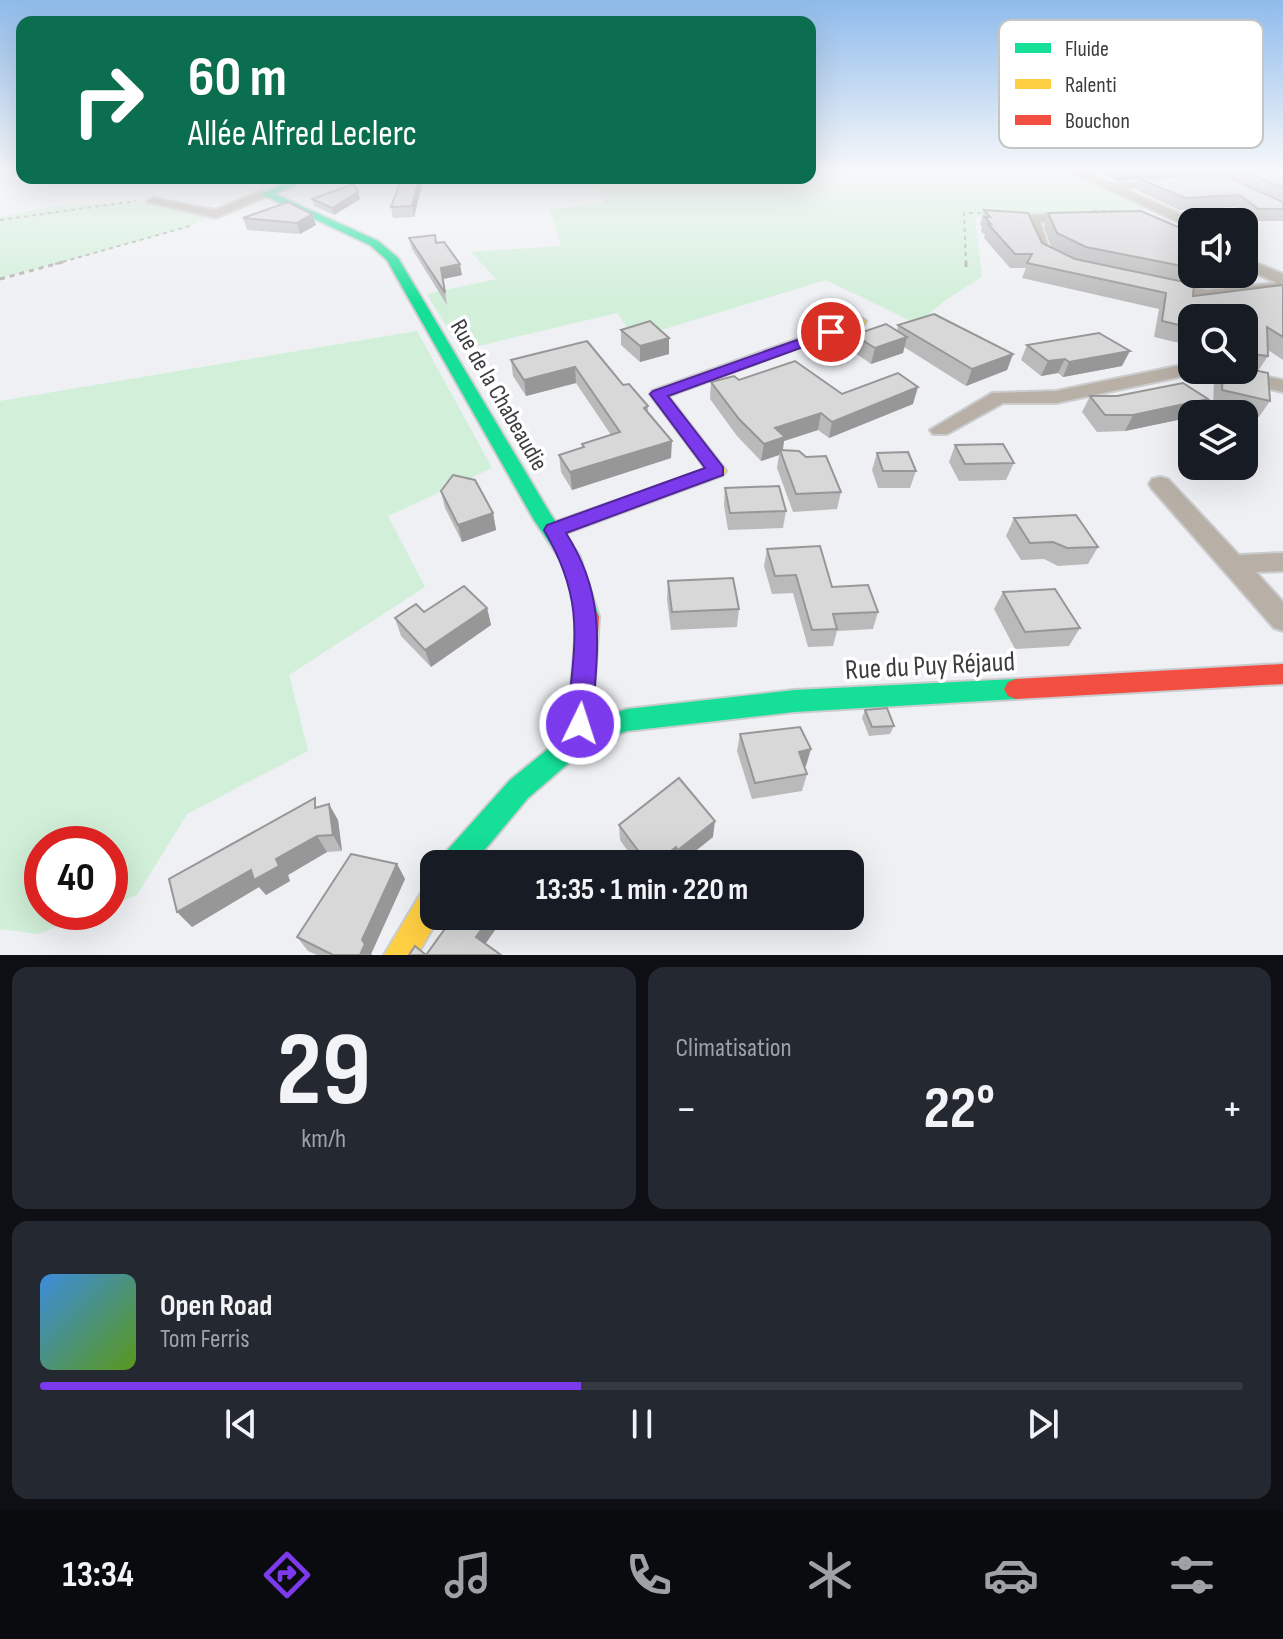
<!DOCTYPE html>
<html lang="fr">
<head>
<meta charset="utf-8">
<style>
  :root { --surface:#171b24; --page:#242831; --text:#f1f3f6; --muted:#9ea1a6; --line:#363941; --accent:#7c3aed }
  body { margin:0; font-family:"Sofia Sans Condensed",sans-serif; background:var(--page); color:var(--text); height:100vh; display:flex; flex-direction:column; font-size:30px; white-space:nowrap }
  * { box-sizing:border-box; margin:0 }
  p { font-size:26px; color:var(--muted) }
  .icon { flex:none; width:44px; height:44px; fill:none; stroke:currentColor; stroke-width:2; stroke-linecap:round; stroke-linejoin:round }
  .map { position:relative; height:955px; overflow:hidden }
  .drawer { display:flex; flex-direction:column; gap:12px; padding:12px; background:#0d0f14; flex:1 }
  .drawer>* { flex:none }
  .top-card { position:absolute; left:16px; top:16px; width:800px; height:168px; border-radius:16px; box-shadow:0 8px 32px #0002; background:#0b6e4f; color:#fff; overflow:hidden }
  .fabs { position:absolute; left:1178px; top:208px; display:grid; gap:16px }
  .fabs a { display:grid; place-items:center; width:80px; height:80px; border-radius:16px; background:var(--surface); box-shadow:0 8px 32px #0002; font-size:40px }
  .speed { position:absolute; left:24px; top:826px; display:flex; gap:16px; font-size:40px; font-weight:700; text-align:center }
  .speed>* { display:grid; place-content:center; width:104px; height:104px; border-radius:50%; background:var(--surface); box-shadow:0 8px 32px #0002; line-height:1 }
  .speed .limit { border:12px solid #d22; background:#fff; color:#111 }
  .pin { position:absolute; display:grid; place-items:center; width:68px; height:68px; color:#fff; margin:-34px; border:4px solid #fff; border-radius:50%; box-shadow:0 2px 8px #0007 }
  .me { position:absolute; width:88px; margin:-44px; rotate:4deg; stroke-linejoin:round; filter:drop-shadow(0 0 6px #0008) }
  .turn { display:flex; align-items:center; gap:28px; height:168px; padding:0 40px; font-size:36px }
  .turn .icon { width:104px; height:104px; stroke-width:2.5 }
  .turn b { display:block; font-size:56px; line-height:68px }
  .big { font-size:60px; font-weight:700; line-height:1.1 }
  .drawer .widget { flex:1; display:flex; flex-direction:column; justify-content:center; gap:12px; min-width:0; padding:0 28px; border-radius:16px; background:var(--page) }
  .drawer .dial { align-items:center; gap:0 }
  .dial b { font-size:104px; line-height:1 }
  .song { display:flex; align-items:center; gap:24px }
  .cover { width:96px; height:96px; border-radius:12px; background:linear-gradient(135deg,hsl(210 70% 55%),hsl(90 70% 35%)) }
  .played { height:8px; border-radius:4px; background:linear-gradient(90deg,var(--accent) 45%,var(--line) 45%) }
  .keys { display:flex; justify-content:space-around; direction:ltr }
  .heat { display:flex; justify-content:space-between; align-items:center; font-size:44px; direction:ltr }
  .drawer .tiles { flex:1; display:grid; gap:12px; grid-template-columns:1fr 1fr }
  .widget:last-child { grid-column:span 2 }
  .trip { position:absolute; left:420px; top:850px; width:444px; height:80px; border-radius:16px; background:var(--surface); box-shadow:0 8px 32px #0002; font-weight:700; line-height:80px; text-align:center }
  .dock { display:flex; height:128px; justify-content:space-around; align-items:center; background:#090b0e; color:var(--muted) }
  .dock .icon { width:56px; height:56px }
  .dock .current { color:var(--accent) }
  .dock b { font-size:36px; color:var(--text) }
  .map>svg:first-child { display:block }
  .green { fill:#d1efd9 }
  .lines { fill:none; stroke-linecap:round; stroke-linejoin:round }
  .street-casing { stroke:#cbccce; stroke-width:4 }
  .fast-casing { stroke:#cbccce; stroke-width:4 }
  .slow-casing { stroke:#cbccce; stroke-width:4 }
  .jam-casing { stroke:#cbccce; stroke-width:4 }
  .path-far1 { stroke:#b3afab; stroke-width:2; stroke-dasharray:4 4; stroke-linecap:butt }
  .path { stroke:#b3afab; stroke-width:3; stroke-dasharray:5 5; stroke-linecap:butt }
  .street { fill:#b8b0a7; fill-rule:evenodd }
  .fast { fill:#16e098; fill-rule:evenodd }
  .slow { fill:#ffcf43; fill-rule:evenodd }
  .jam { fill:#f24e42; fill-rule:evenodd }
  .wall { fill:#bababb }
  .shaded-wall { fill:#979798 }
  .building { fill:#d8d8d9; stroke:#979798; stroke-width:2 }
  .route { fill:#7c3aed; stroke:#51269a; stroke-width:2 }
  .labels { text-anchor:middle; dominant-baseline:central; stroke-width:7; stroke-linejoin:round; paint-order:stroke }
  .street-label { font-size:24px; fill:#3b3d3f; stroke:#fff }
  .near-street-label { font-size:28px; fill:#3b3d3f; stroke:#fff }
  .key { fill:#fff; stroke:#c4c5c5; stroke-width:2 }
  .key-label { font-size:22px; fill:#3b3d3f }
</style>
</head>
<body>
<div class="map">
<svg width="1283" height="955" viewBox="0 0 1283 955">
  <rect width="100%" height="100%" fill="#eef0f3"/>
  <g class="green">
    <path d="M810,170h253l91,39 -179,8 7,60 -35,22 -30,25 -91,-44 -191,58 -18,-25 -156,37 -34,-56 69,-15 -25,-27 90,-6 -11,-37 55,-6 -13,-25h218z"/>
    <path d="M168,203l48,11 -31,14 -185,51v-62l61,-12z"/>
    <path d="M417,331l75,137 -104,48 37,71 -136,88 19,76 -121,63 -50,81 -27,11v-62h-68v68h52l-56,22 -38,-5v-528z"/>
  </g>
  <g class="lines">
    <defs>
      <g id="street">
        <path d="M1065,170h16l32,14 57,-5 2,3 -6,4 -43,2 75,34 -11,4z"/>
        <path d="M1283,170v8l-78,7 -6,-4 6,-4z"/>
        <path d="M262,191l10,3 -56,24 -69,-16 6,-4 62,12z"/>
        <path d="M1082,213v6l-5,1 -37,2 9,28 -12,3 -12,-26 4,-12z"/>
        <path d="M1244,258l39,16v18l-75,8 -51,-13 8,-5 43,8 69,-7 -33,-15z"/>
        <path d="M1192,363v7h8l-2,3 -142,30h-53l-56,31h-14l-3,-4 62,-37 64,-2z"/>
        <path d="M1201,370h34l48,10v12l-79,-18z"/>
        <path d="M1160,477l8,2 71,76 44,-2v18l-27,1 27,30v29l-9,-3 -122,-139 -3,-5 3,-5z"/>
      </g>
      <g id="fast">
        <path d="M297,178h14l-36,16 103,47 20,17 153,257 29,42 19,60 -3,6 -8,3 -8,-3 -17,-60 -29,-43 -147,-260 -17,-15 -109,-51z"/>
        <path d="M1016,679l8,3 4,7 -4,7 -8,3 -222,13 -167,19 -35,12 -64,55 -55,66h-33l4,-10 66,-74 65,-53 52,-18 167,-19z"/>
      </g>
      <g id="slow">
        <path d="M859,317l7,4 -2,3 -196,72 55,71 3,4 -3,4 -162,60h-14l-3,-5 3,-5 159,-56 -56,-75 2,-3z"/>
        <path d="M434,883v33h6l-23,39h-33l40,-67z"/>
      </g>
      <g id="jam">
        <path d="M588,608l8,3 3,6 -7,107 5,11 -4,8 -9,3 -9,-3 -7,-19 9,-107 3,-6z"/>
        <path d="M1283,664v20l-267,15 -8,-3 -4,-7 4,-7 8,-3z"/>
      </g>
    </defs>
    <use href="#street" class="street-casing"/>
    <use href="#fast" class="fast-casing"/>
    <use href="#slow" class="slow-casing"/>
    <use href="#jam" class="jam-casing"/>
    <g class="path-far1">
      <path d="M987,175l69,-1"/>
      <path d="M1093,211h31"/>
      <path d="M0,220l136,-19"/>
      <path d="M55,264l135,-38"/>
      <path d="M966,264l-2,-51h24"/>
    </g>
    <g class="path">
      <path d="M966,262v7"/>
      <path d="M0,279l63,-17"/>
    </g>
    <use href="#street" class="street"/>
    <use href="#fast" class="fast"/>
    <use href="#slow" class="slow"/>
    <use href="#jam" class="jam"/>
  </g>
  <g class="wall">
    <path d="M1095,170h152l-106,9 98,3 6,-10 38,-2v51h-31l-18,-14 -55,3 -43,-20 4,-11 -23,2z"/>
    <path d="M389,178h120l1,2 -87,1 -9,36 -21,1 -2,-11 10,-26 -11,1z"/>
    <path d="M358,192l2,7 -26,16 -20,-9 -2,-7z"/>
    <path d="M984,210l58,33 35,17 -26,-13 -7,-20 4,-14 144,20v41h1l-4,8 4,14 90,-11v75l-15,-10v6l-10,15 12,30 -11,16 -46,-11 1,-27 5,-9h25v-52h-52v28l-38,-9 5,-28 -137,-31 4,-10h-16l-26,-30 1,-3 -4,-4 1,-4 -2,-3z"/>
    <path d="M312,214l4,11 -16,9 -53,-4 -4,-12z"/>
    <path d="M409,238l27,5 26,32 -19,4 4,26 -35,-56z"/>
    <path d="M898,325l115,29 -6,16 -41,16 -62,-39 -1,6 -32,11 -20,-14 3,-15 43,-4z"/>
    <path d="M621,330l48,24 -29,8 -19,-17z"/>
    <path d="M587,341l36,44 25,21v7l23,45 -99,32 -11,-18 -2,-17 23,-7v-4l29,-9 -35,-52 -50,13 -13,-20 -2,-16z"/>
    <path d="M1027,345l95,21 -59,11 -5,-4 -17,3 -20,-16z"/>
    <path d="M711,382l131,12 71,10 -84,34 -11,-8 -34,11 -1,9 58,42 -4,17 -44,3 -16,-44 2,-13 -18,6 -24,-25 -27,-37z"/>
    <path d="M1090,396l118,3 -9,15h-7v3l-67,14 -28,1 -15,-20z"/>
    <path d="M955,445l59,18 -8,17 -47,1 -10,-19z"/>
    <path d="M877,453l39,18 -6,17h-32l-6,-18z"/>
    <path d="M725,488l61,23 -3,17 -55,2 -4,-25z"/>
    <path d="M441,491l52,22 3,17 -34,12 -17,-34z"/>
    <path d="M1014,518l84,29 -10,17 -30,2 -14,-7 -23,1 -15,-24z"/>
    <path d="M767,549l65,38 46,25 -5,17 -36,2 -4,15 -25,1 -15,-54 -21,1 -8,-28z"/>
    <path d="M668,581l71,28 -2,18 -66,3 -4,-31z"/>
    <path d="M1003,592l77,36 -11,18 -54,3 -21,-40z"/>
    <path d="M487,608l4,17 -60,42 -30,-31 -6,-18 29,-6z"/>
    <path d="M865,710l29,16 -4,8 -21,2 -7,-18z"/>
    <path d="M740,734l66,32 -2,1 3,7 -5,17 -50,8 -15,-48z"/>
    <path d="M320,807l18,13 4,31 -15,1 -39,23 2,6 -24,14 -7,-8 -67,40z"/>
    <path d="M619,825l94,12 -34,27h-3l-1,-2 -3,2h-35l-17,-24z"/>
    <path d="M397,864l8,15 -34,75 1,1h-55l-9,-4 -11,-14z"/>
  </g>
  <g class="shaded-wall">
    <path d="M1121,170h126l-130,11z"/>
    <path d="M419,178h4v3l-9,36 -2,-11z"/>
    <path d="M358,192l2,7 -26,16 -2,-7z"/>
    <path d="M312,214l4,11 -16,9 -3,-11z"/>
    <path d="M460,264l2,11 -19,4 4,26 -6,-37z"/>
    <path d="M907,337l-4,16 -32,11 4,-16z"/>
    <path d="M669,338v16l-29,8v-16z"/>
    <path d="M1130,351l-8,15 -59,11 6,-15z"/>
    <path d="M1013,354l-6,16 -41,16 6,-17z"/>
    <path d="M1065,359l-7,14 -17,3 7,-15z"/>
    <path d="M575,367l1,16 -50,13 -2,-16z"/>
    <path d="M918,387l-5,17 -84,34 3,-16z"/>
    <path d="M1208,399l-9,15h-7v3l-67,14 8,-16z"/>
    <path d="M821,413l-3,17 -34,11 -2,13 -2,-4 -1,5 -18,6 3,-17 11,-16z"/>
    <path d="M672,441l-1,17 -99,32 -2,-18z"/>
    <path d="M493,513l3,17 -34,12 -4,-17z"/>
    <path d="M487,608l4,17 -60,42 -6,-17z"/>
    <path d="M811,749l-5,17 -11,2 4,-16z"/>
    <path d="M329,804l9,16 4,31 -9,-16z"/>
    <path d="M715,821l-2,16 -34,27h-2l1,-14z"/>
    <path d="M317,836l10,16 -39,23 2,6 -24,14 -7,-8 -67,40 -15,-15 74,-42 25,-11z"/>
    <path d="M676,847l-1,15 -3,2h-17z"/>
    <path d="M397,864l8,15 -34,75 1,1h-12l2,-15z"/>
    <path d="M491,916h4l3,10 -17,24 -5,-13z"/>
  </g>
  <g class="building">
    <path d="M1283,170v18l-38,-16z"/>
    <path d="M1220,174l63,28v7h-25l-18,-14 -55,3 -45,-19z"/>
    <path d="M402,178h17l-7,28 -21,1z"/>
    <path d="M354,184l4,8 -26,16 -20,-9z"/>
    <path d="M288,202l24,12 -15,9 -54,-5z"/>
    <path d="M984,210l44,3 14,30 33,16 119,25 -1,12 90,-11v52l-16,-10 1,29 -24,-3v-35h-52v10l-30,-7 4,-28 -139,-30 5,-9h-17l-27,-30h3l-6,-7h5z"/>
    <path d="M1141,211l51,22v35l-106,-21 -29,-14 -9,-20z"/>
    <path d="M435,235l1,8 8,-1 16,22 -19,4 4,25 -36,-55z"/>
    <path d="M934,314l79,40 -41,15 -74,-44z"/>
    <path d="M650,321l19,17 -29,8 -19,-16z"/>
    <path d="M886,324l21,13 -32,11 -21,-13z"/>
    <path d="M1099,333l31,18 -61,11 -4,-3 -17,2 -21,-16z"/>
    <path d="M587,341l36,44 6,-1 19,22 -4,2 28,33 -102,31 -11,-17 25,-8 -2,-3 38,-12 -45,-65 -51,13 -13,-20z"/>
    <path d="M795,361l47,33 56,-21 20,14 -86,35 -11,-9 -46,15 10,9 -21,7 -25,-25 -28,-37 23,-6 5,4z"/>
    <path d="M1244,368l24,5 2,28 -48,-11 1,-20h21z"/>
    <path d="M1183,383l25,16 -75,16h-28l-15,-19h27z"/>
    <path d="M1003,444l11,19 -49,1 -10,-19z"/>
    <path d="M780,450l19,1 7,6 20,-1 15,36 -45,2z"/>
    <path d="M908,452l8,19h-33l-6,-18z"/>
    <path d="M453,475l22,5 18,33 -35,12 -17,-34z"/>
    <path d="M779,486l7,25 -56,2 -5,-25z"/>
    <path d="M1076,515l22,32 -31,1 -14,-6 -23,1 -16,-25z"/>
    <path d="M820,546l12,41 36,-2 10,27 -45,2 4,15 -25,1 -16,-55 -21,1 -8,-27z"/>
    <path d="M733,578l6,31 -67,3 -4,-31z"/>
    <path d="M464,586l23,22 -62,42 -30,-32 21,-14 8,8z"/>
    <path d="M1055,589l25,39 -55,4 -22,-40z"/>
    <path d="M887,708l7,18 -22,1 -7,-17z"/>
    <path d="M800,727l11,22 -12,3 8,22 -52,9 -15,-49z"/>
    <path d="M679,778l36,43 -37,29 -2,-3 -21,17h-7l-29,-39z"/>
    <path d="M315,798v10l14,-4 4,31 -16,1 -41,23 3,7 -25,14 -3,-10 -74,42 -8,-33z"/>
    <path d="M351,854l46,10 -35,76 3,4 -5,11h-27l-36,-18z"/>
    <path d="M461,916h30l-15,21 25,18h-92l6,-9 11,9 26,-36 5,2z"/>
  </g>
  <linearGradient id="sky" x2="0" y2="1"><stop stop-color="#8fbbeb"/><stop offset="0.56" stop-color="#f7f8fa"/><stop offset="1" stop-color="#f7f8fa" stop-opacity="0"/></linearGradient>
  <rect width="1283" height="304" fill="url(#sky)"/>
  <path class="route" d="M831,328l7,4 -2,3 -168,61 55,71v8l-157,58c42,66 31,117 26,191l-4,8 -8,3 -9,-3 -4,-8c7,-80 20,-121 -23,-194l3,-5 158,-57 -55,-74 3,-3z"/>
  <g class="labels">
    <g class="street-label">
      <text transform="translate(499 395) rotate(60)">Rue de la Chabeaudie</text>
    </g>
    <g class="near-street-label">
      <text transform="translate(930 666) rotate(-3)">Rue du Puy Réjaud</text>
    </g>
  </g>
  <rect x="999" y="20" width="264" height="128" rx="12" class="key"/>
  <rect x="1015" y="43" width="36" height="10" fill="#16e098"/>
  <rect x="1015" y="79" width="36" height="10" fill="#ffcf43"/>
  <rect x="1015" y="115" width="36" height="10" fill="#f24e42"/>
  <g class="key-label">
    <text x="1065" y="56">Fluide</text>
    <text x="1065" y="92">Ralenti</text>
    <text x="1065" y="128">Bouchon</text>
  </g>
</svg>
<div class="fabs">
<a><svg class="icon" aria-label="sound" viewBox="0 0 24 24"><path d="M4 9h4l5-4v14l-5-4H4zM17 9q2 3 0 6"/></svg></a>
<a><svg class="icon" aria-label="search" viewBox="0 0 24 24"><circle cx="10" cy="10" r="6"/><path d="M15 15l6 6"/></svg></a>
<a><svg class="icon" aria-label="layers" viewBox="0 0 24 24"><path d="M12 4l9 5-9 5-9-5zM3 14l9 5 9-5"/></svg></a>
</div>
<div class="speed"><div class="limit">40</div></div>
<div class="pin" style="left:831px;top:332px;background:#d93025"><svg class="icon" aria-label="arrive" viewBox="0 0 24 24"><path d="M6 21V4h12l-3 4 3 4H6"/></svg></div>
<svg class="me" style="left:580px;top:724px" viewBox="-20 -20 40 40"><circle r="17" fill="#7c3aed" stroke="#fff" stroke-width="3"/><path d="M0-11L8 9 0 5-8 9z" fill="#fff"/></svg>
<div class="trip">13:35 · 1 min · 220 m</div>
<div class="top-card">
<div class="turn"><svg class="icon" aria-label="right" viewBox="0 0 24 24"><path d="M7 20v-9h11M14 6l5 5-5 5"/></svg><div><b>60 m</b>Allée Alfred Leclerc</div></div>
</div>
</div>
<section class="drawer">
<div class="tiles">
<div class="widget dial"><b>29</b><p>km/h</p></div>
<div class="widget"><p>Climatisation</p>
<div class="heat"><a>−</a><b class="big">22°</b><a>+</a></div>
</div>
<div class="widget">
<div class="song"><i class="cover"></i><div><b>Open Road</b><p>Tom Ferris</p></div></div>
<div class="played"></div>
<div class="keys"><svg class="icon" aria-label="previous" viewBox="0 0 24 24"><path d="M18 5L8 12l10 7zM5 5v14"/></svg><svg class="icon" aria-label="pause" viewBox="0 0 24 24"><path d="M8 5v14M16 5v14"/></svg><svg class="icon" aria-label="next" viewBox="0 0 24 24"><path d="M6 5l10 7-10 7zM19 5v14"/></svg></div>
</div>
</div>
</section>
<nav class="dock">
<b>13:34</b>
<svg class="icon current" aria-label="directions" viewBox="0 0 24 24"><path d="M12 3l9 9-9 9-9-9zM9 14v-3h6M13 9l2 2-2 2"/></svg>
<svg class="icon" aria-label="music" viewBox="0 0 24 24"><path d="M9 18V5l10-2v13"/><circle cx="6" cy="18" r="3"/><circle cx="16" cy="16" r="3"/></svg>
<svg class="icon" aria-label="phone" viewBox="0 0 24 24"><path d="M5 4h4l2 5-3 2q2 4 5 5l2-3 5 2v4C11 20 4 13 5 4z"/></svg>
<svg class="icon" aria-label="climate" viewBox="0 0 24 24"><path d="M12 3v18M4 7l16 10M4 17L20 7"/></svg>
<svg class="icon" aria-label="car" viewBox="0 0 24 24"><path d="M5 17H2v-5l4-1 3-4h7l3 4 3 1v5h-3M9 17h6M6 11h13"/><circle cx="7" cy="17" r="2"/><circle cx="17" cy="17" r="2"/></svg>
<svg class="icon" aria-label="filters" viewBox="0 0 24 24"><path d="M4 7h16M4 17h16"/><circle cx="9" cy="7" r="2"/><circle cx="15" cy="17" r="2"/></svg>
</nav>
</body>
</html>
